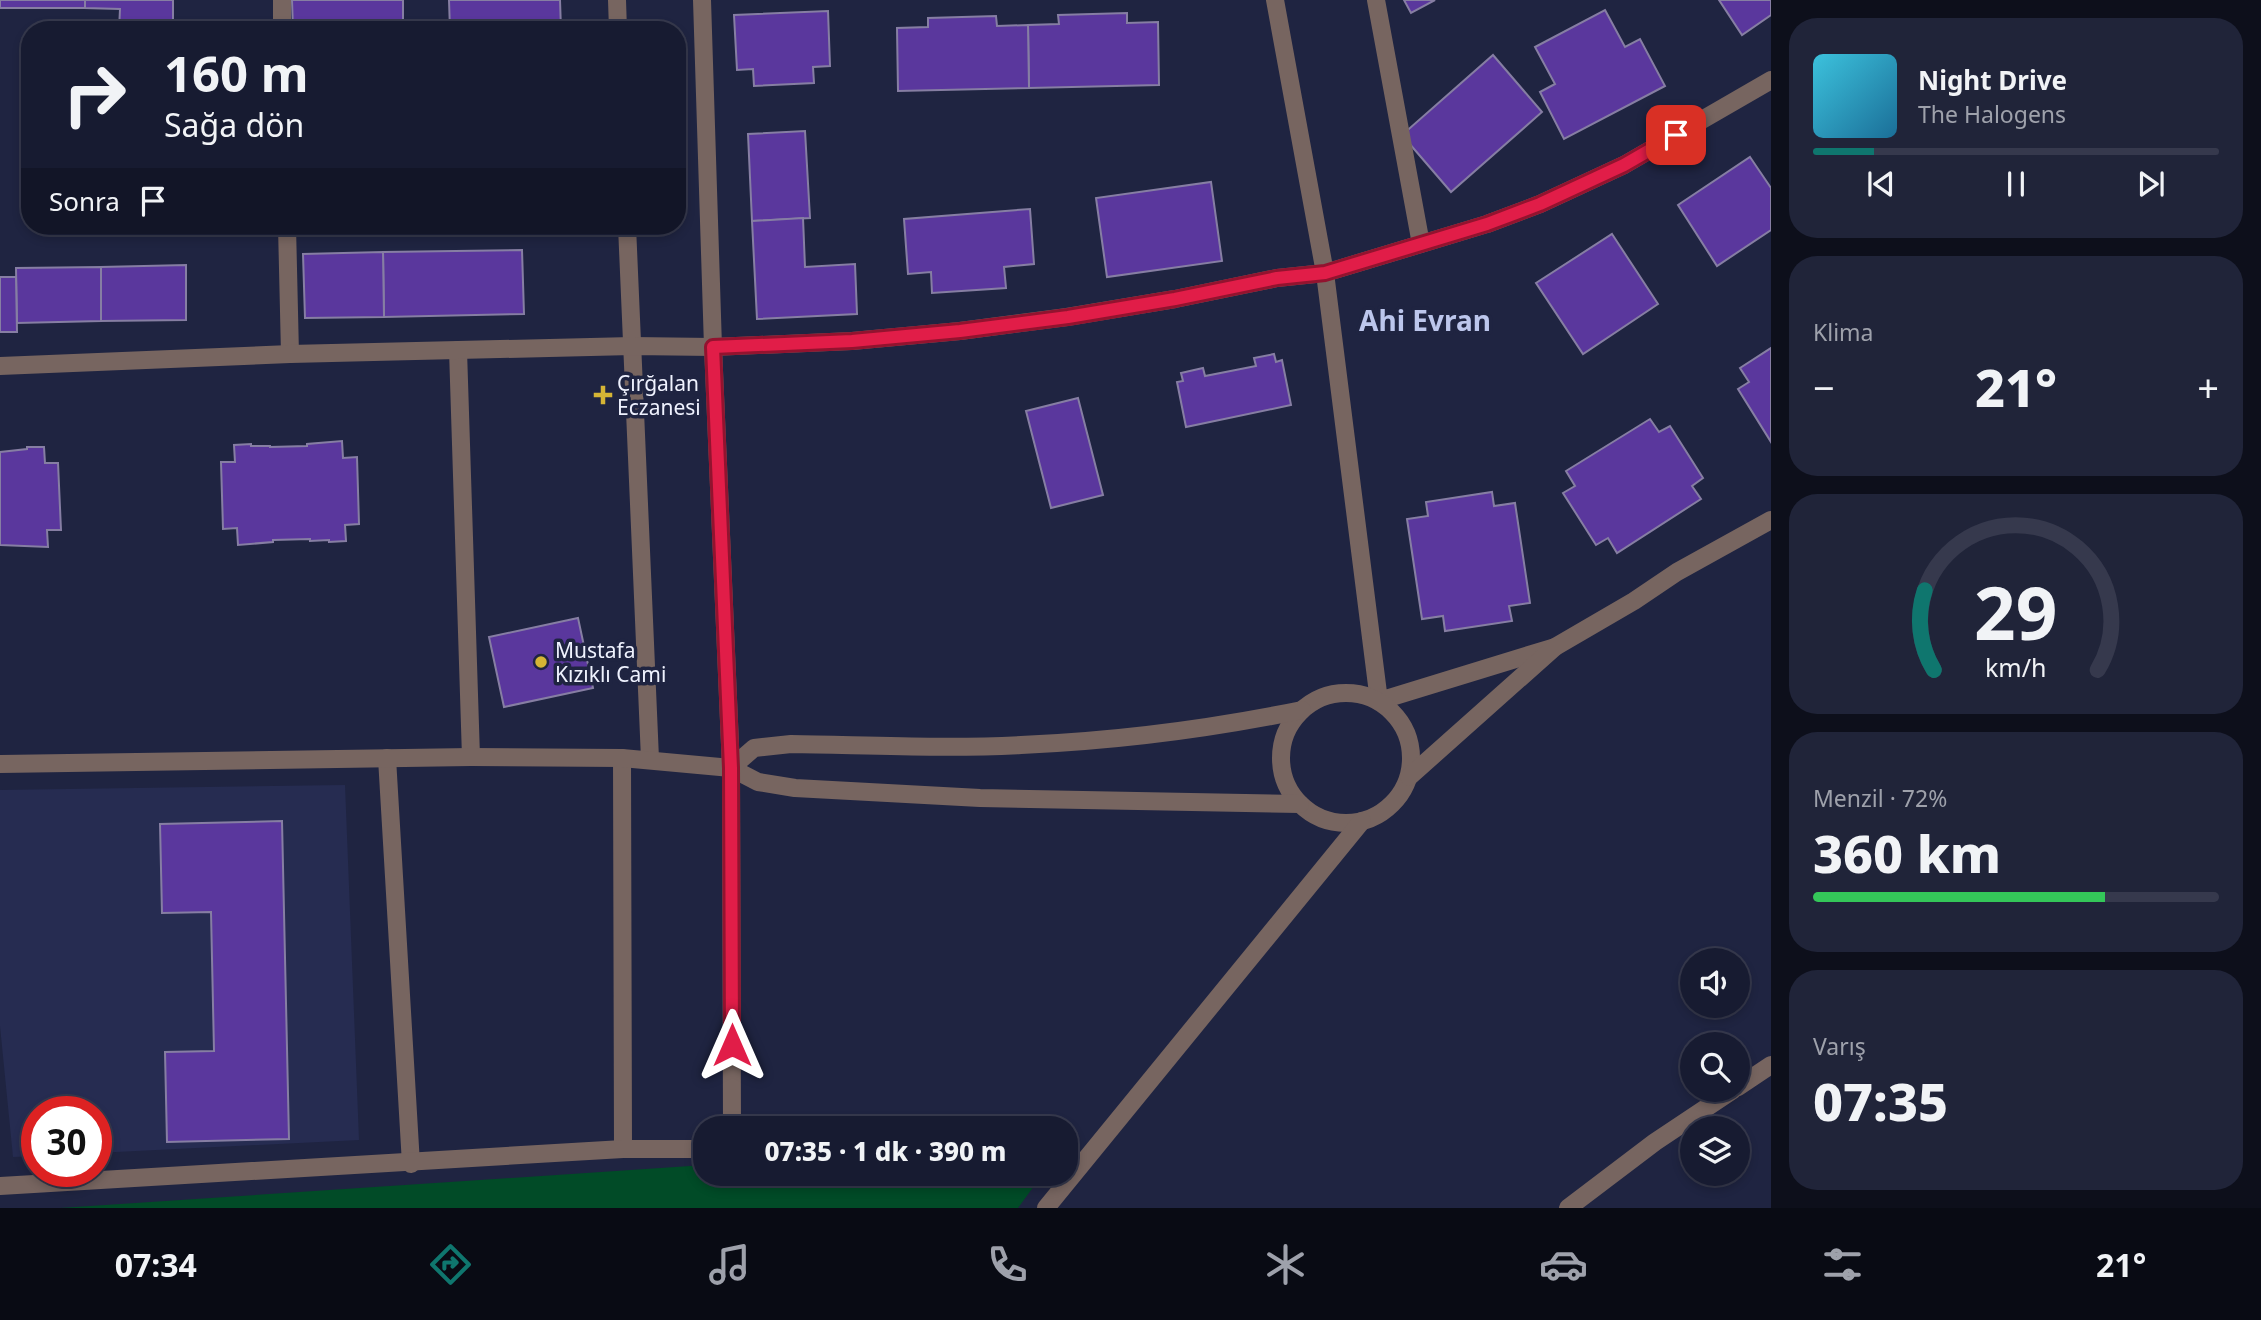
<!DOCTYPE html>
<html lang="tr">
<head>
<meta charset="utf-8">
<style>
  :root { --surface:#171b31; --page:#202439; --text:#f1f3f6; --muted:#9ea1ab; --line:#36394d; --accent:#0f766e }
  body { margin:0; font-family:"Noto Sans",sans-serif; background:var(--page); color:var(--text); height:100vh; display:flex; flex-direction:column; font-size:26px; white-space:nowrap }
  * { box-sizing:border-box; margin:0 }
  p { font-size:23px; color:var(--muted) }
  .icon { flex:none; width:38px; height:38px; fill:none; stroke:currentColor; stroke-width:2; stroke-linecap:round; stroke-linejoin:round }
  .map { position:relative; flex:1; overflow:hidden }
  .details { display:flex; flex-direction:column; gap:18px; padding:18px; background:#0d0f1b; width:490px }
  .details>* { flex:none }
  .top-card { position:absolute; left:21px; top:21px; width:665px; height:214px; border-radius:28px; box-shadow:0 4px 10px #0003,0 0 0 2px var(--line); background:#171b31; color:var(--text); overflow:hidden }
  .tools { position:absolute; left:1680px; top:948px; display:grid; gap:14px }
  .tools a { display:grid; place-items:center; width:70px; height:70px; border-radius:50%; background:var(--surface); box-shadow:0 4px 10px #0003,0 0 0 2px var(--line); font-size:35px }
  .speed { position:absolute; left:21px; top:1096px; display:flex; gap:14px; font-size:35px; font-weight:700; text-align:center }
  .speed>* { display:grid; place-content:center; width:91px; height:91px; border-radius:50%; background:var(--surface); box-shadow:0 4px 10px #0003,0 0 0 2px var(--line); line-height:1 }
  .speed .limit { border:10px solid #d22; background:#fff; color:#111 }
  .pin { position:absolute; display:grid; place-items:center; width:60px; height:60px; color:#fff; margin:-30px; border-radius:14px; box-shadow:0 4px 10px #0006 }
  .me { position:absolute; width:77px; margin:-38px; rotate:0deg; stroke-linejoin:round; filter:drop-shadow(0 0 5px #0008) }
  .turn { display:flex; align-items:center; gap:24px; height:147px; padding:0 28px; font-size:32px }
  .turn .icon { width:91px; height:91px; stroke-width:2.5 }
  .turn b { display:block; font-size:49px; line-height:60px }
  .then { display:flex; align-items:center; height:66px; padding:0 28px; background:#0003; gap:14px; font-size:26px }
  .big { font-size:52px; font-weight:800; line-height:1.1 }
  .details .tile { flex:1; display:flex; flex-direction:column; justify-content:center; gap:10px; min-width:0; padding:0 24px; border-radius:28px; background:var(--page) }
  .details .dial { align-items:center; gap:0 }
  .dial svg { height:182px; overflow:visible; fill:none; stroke:var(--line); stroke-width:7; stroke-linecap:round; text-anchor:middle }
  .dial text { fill:var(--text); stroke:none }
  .song { display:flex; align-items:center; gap:21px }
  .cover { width:84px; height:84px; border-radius:10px; background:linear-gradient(135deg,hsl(190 70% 55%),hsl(200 70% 35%)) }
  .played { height:7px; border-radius:4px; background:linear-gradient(90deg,var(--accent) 15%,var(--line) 15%) }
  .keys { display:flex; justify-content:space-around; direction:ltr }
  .heat { display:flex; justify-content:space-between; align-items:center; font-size:38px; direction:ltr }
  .charge { height:10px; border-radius:5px; background:linear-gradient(90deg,#34c759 72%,var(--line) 0) }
  .trip { position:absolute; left:693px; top:1116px; width:385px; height:70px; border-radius:28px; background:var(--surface); box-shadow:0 4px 10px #0003,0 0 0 2px var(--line); font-weight:800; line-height:70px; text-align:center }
  .tab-bar { display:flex; height:112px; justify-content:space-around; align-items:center; background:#090b14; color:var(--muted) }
  .tab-bar .icon { width:49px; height:49px }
  .tab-bar .active { color:var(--accent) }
  .tab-bar b { font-size:32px; color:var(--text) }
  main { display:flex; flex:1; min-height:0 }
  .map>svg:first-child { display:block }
  .built { fill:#262c51 }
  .green { fill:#014b27 }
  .building { fill:#5a379d; stroke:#867ea3; stroke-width:2 }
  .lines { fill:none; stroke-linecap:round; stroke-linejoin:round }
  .street { stroke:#776560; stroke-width:18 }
  .route-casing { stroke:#92132f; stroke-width:18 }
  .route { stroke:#e11d48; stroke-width:12 }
  .poi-dot { fill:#d5b535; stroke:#1f2441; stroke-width:2.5 }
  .labels { text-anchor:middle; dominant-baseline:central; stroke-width:7; stroke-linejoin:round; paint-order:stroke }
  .poi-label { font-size:21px; fill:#eff2fe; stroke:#1f2441; text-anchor:start }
  .district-label { font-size:28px; font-weight:bold; fill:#bcc6ec; stroke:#1f2441 }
</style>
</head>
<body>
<main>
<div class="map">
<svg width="1771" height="1208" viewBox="0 0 1771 1208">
  <rect width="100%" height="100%" fill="#1f2441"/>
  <path class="built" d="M345,785l14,355 -263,13v-42h-59v45l-24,1 -13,-131v-236z"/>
  <path class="green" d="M705,1165v9h324l3,3 2,9 -16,22h-958z"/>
  <g class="building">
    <rect x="0" y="0" width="85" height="8"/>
    <path d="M85,0h88v30h-54l1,-21 -35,-1z"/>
    <path d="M292,0h111v30h-110z"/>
    <path d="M449,0h111l1,30h-111z"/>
    <path d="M1404,0h31l-24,13z"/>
    <path d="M1719,0h52v15l-29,20z"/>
    <path d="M1605,10l20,37 15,-8 25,47 -101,53 -24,-47 15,-8 -20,-37z"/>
    <path d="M828,11l2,55 -17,1 1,16 -60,3 -1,-17 -16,1 -3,-55z"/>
    <path d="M1127,13v10l31,-1 1,63 -130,3 -1,-63 31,-1 -1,-9z"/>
    <path d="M996,16l1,10 31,-1 1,63 -131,3 -1,-63 31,-1v-9z"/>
    <path d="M1493,55l49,57 -91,80 -49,-57z"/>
    <path d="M805,131l5,87 -58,3 -4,-87z"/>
    <path d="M1750,157l21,31v42l-54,36 -39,-61z"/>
    <path d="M1211,182l11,79 -115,16 -11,-79z"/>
    <path d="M1030,209l4,55 -30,3 2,21 -74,5 -1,-21 -23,2 -4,-55z"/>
    <path d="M803,218l2,49 50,-3 2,50 -100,5 -5,-98z"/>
    <path d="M1612,234l46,70 -75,50 -47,-71z"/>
    <path d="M522,250l2,64 -140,3 -1,-65z"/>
    <path d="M383,252l1,65 -79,1 -2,-64z"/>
    <path d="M186,265v55l-85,1v-54z"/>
    <path d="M101,267v54l-84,2 -1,-55z"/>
    <path d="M0,277h16l1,55h-17z"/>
    <path d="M1771,348v94l-33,-53 11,-7 -9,-14z"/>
    <path d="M1274,354l2,8 6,-2 9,45 -105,22 -9,-45 6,-1 -2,-8 22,-5 2,8 51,-10 -2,-8z"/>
    <path d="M1078,398l25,97 -52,13 -25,-97z"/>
    <path d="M1650,419l9,13 11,-6 33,52 -11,8 9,13 -84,54 -9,-15 -12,7 -33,-52 12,-7 -9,-15z"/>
    <path d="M342,441l1,17 14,-1 2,67 -14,1 1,16 -17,1v-2l-19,1v-2l-37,1v2l-35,3 -1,-17 -14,1 -2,-67h14l-1,-17 17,-1v2h19v1l37,-1v-2z"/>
    <path d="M27,447h17l1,16h13l3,67h-14l1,17 -48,-2v-93l27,-3z"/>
    <path d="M1492,492l2,14 21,-3 15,100 -21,3 3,15 -67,10 -2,-15 -21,3 -15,-100 21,-3 -2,-14z"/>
    <path d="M578,618l15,70 -89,19 -15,-70z"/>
    <path d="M282,821l7,318 -122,3 -2,-90 49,-1 -3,-139 -49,1 -2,-89z"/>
  </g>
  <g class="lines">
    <g class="street">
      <path d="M282,0v30"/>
      <path d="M617,0l1,30"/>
      <path d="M702,0l11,347 18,421 1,361"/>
      <path d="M1275,0l50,273 54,428 176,-54"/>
      <path d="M1376,0l45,244"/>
      <path d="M287,226l3,128"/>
      <path d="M627,226l23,533"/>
      <path d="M458,350l13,407"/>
      <path d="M0,366l290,-12 342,-8 81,1 139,-6 108,-10 107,-14 108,-18 102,-21 48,-5 162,-49 53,-20 84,-39 147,-85"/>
      <circle cx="1346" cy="758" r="65"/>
      <path d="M387,758l24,406"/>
      <path d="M622,758l1,391"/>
      <path d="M0,764l471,-7 151,1 109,10 27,14 37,6 185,10 320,6"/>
      <path d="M731,768l23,-20 37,-4c75,1 155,5 230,1 94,-4 188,-16 281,-35"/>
      <path d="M1409,777l146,-130 79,-46 43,-29 94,-52"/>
      <path d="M1738,1087l33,-22"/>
      <path d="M0,1186l623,-37h82"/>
      <path d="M1046,1208l316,-387"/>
      <path d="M1568,1208l87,-66 78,-52"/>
    </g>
  </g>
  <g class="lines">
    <defs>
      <path id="route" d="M732,1045l-1,-277 -18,-421 139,-6 108,-10 108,-14 107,-18 102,-21 48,-5 162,-49 53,-20 84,-39 52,-30"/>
    </defs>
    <use href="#route" class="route-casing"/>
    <use href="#route" class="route"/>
  </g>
  <g class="poi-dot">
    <path d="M599.5 384.5h7v7h7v7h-7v7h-7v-7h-7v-7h7z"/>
    <circle cx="541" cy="662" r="7"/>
  </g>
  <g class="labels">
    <g class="poi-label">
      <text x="617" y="383">Çırğalan<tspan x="617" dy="24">Eczanesi</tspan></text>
      <text x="555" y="650">Mustafa<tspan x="555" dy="24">Kızıklı Cami</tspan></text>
    </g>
    <g class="district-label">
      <text x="1425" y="320">Ahi Evran</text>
    </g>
  </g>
</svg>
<div class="tools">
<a><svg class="icon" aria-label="sound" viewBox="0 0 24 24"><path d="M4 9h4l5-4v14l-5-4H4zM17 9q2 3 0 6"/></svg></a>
<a><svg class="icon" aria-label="search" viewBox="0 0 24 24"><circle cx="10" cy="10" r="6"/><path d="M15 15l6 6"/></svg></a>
<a><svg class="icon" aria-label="layers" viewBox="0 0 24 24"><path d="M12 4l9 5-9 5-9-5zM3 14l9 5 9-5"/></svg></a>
</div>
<div class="speed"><div class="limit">30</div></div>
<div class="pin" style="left:1676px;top:135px;background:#d93025"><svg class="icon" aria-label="arrive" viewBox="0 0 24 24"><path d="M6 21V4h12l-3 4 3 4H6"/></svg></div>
<svg class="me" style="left:732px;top:1045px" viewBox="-20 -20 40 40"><path d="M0-17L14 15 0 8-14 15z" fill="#e11d48" stroke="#fff" stroke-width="4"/></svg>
<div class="trip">07:35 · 1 dk · 390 m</div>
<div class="top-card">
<div class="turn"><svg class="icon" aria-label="right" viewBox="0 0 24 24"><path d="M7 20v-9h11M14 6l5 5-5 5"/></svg><div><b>160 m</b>Sağa dön</div></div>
<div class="then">Sonra<svg class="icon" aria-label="arrive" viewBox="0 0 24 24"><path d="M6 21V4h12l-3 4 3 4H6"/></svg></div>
</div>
</div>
<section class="details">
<div class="tile">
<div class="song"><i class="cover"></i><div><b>Night Drive</b><p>The Halogens</p></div></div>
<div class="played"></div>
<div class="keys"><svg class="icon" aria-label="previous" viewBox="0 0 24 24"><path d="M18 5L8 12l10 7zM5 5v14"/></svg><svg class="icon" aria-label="pause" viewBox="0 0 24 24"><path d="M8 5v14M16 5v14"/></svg><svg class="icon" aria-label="next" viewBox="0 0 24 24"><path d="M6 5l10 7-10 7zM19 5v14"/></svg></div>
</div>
<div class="tile"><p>Klima</p>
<div class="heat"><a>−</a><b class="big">21°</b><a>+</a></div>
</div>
<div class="tile dial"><svg viewBox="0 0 100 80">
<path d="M14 69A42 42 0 1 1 86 69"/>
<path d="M14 69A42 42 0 0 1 10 34" stroke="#0f766e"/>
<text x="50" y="56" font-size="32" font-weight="700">29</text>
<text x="50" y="72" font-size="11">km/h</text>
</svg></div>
<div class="tile"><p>Menzil · 72%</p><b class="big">360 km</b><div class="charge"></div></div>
<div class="tile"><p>Varış</p><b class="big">07:35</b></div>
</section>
</main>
<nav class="tab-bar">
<b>07:34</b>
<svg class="icon active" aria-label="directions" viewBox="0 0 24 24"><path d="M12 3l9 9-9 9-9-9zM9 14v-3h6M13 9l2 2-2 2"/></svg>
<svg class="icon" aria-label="music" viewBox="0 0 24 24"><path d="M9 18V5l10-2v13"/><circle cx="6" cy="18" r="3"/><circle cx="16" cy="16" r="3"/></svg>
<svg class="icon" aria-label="phone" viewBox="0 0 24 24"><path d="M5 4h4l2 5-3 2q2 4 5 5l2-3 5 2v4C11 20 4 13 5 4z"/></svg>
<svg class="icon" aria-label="climate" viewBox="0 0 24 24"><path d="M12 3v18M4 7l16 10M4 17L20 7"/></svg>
<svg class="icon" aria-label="car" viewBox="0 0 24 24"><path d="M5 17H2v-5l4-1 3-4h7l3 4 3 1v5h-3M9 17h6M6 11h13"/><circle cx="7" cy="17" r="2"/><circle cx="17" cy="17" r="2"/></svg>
<svg class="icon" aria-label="filters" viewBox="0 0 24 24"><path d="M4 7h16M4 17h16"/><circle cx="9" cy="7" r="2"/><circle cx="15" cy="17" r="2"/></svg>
<b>21°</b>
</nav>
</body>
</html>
